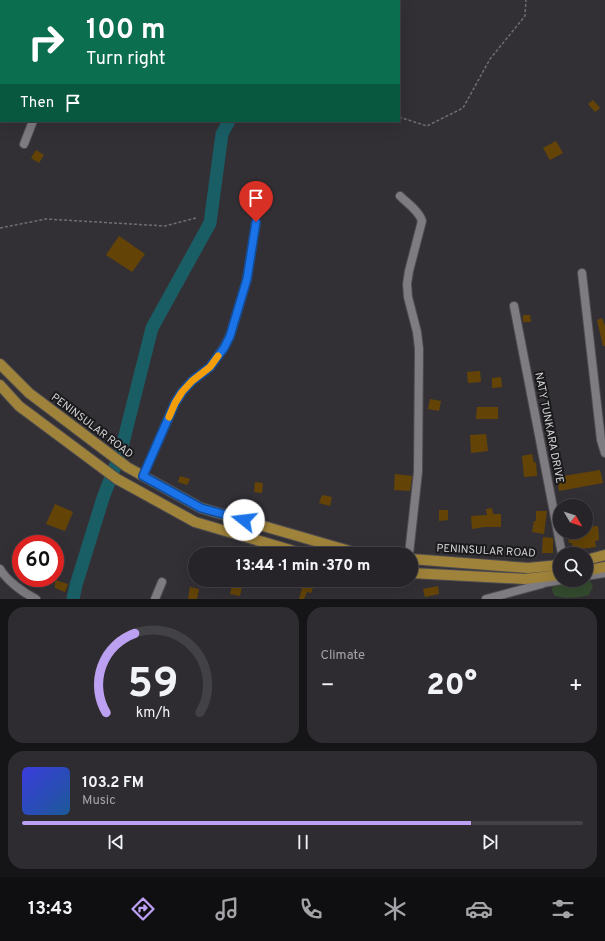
<!DOCTYPE html>
<html lang="en">
<head>
<meta charset="utf-8">
<style>
  :root { --surface:#262428; --page:#2e2c30; --text:#f1f3f6; --muted:#a4a4a8; --line:#424145; --accent:#bca0f2 }
  body { margin:0; font-family:Overpass,sans-serif; background:var(--page); color:var(--text); height:100vh; display:flex; flex-direction:column; font-size:15px; white-space:nowrap }
  * { box-sizing:border-box; margin:0 }
  p { font-size:13px; color:var(--muted) }
  .icon { flex:none; width:22px; height:22px; fill:none; stroke:currentColor; stroke-width:2; stroke-linecap:round; stroke-linejoin:round }
  .map { position:relative; height:599px; overflow:hidden }
  .drawer { display:flex; flex-direction:column; gap:8px; padding:8px; background:#151416; flex:1 }
  .drawer>* { flex:none }
  .top-card { position:absolute; left:0px; top:0px; width:400px; height:122px; box-shadow:0 4px 16px #0002,0 0 0 1px var(--line); background:#0b6e4f; color:#fff; overflow:hidden }
  .needle { width:26px; rotate:129deg }
  .buttons { position:absolute; left:553px; top:499px; display:grid; gap:8px }
  .buttons a { display:grid; place-items:center; width:40px; height:40px; border-radius:50%; background:var(--surface); box-shadow:0 4px 16px #0002,0 0 0 1px var(--line); font-size:20px }
  .speed { position:absolute; left:12px; top:535px; display:flex; gap:8px; font-size:20px; font-weight:700; text-align:center }
  .speed>* { display:grid; place-content:center; width:52px; height:52px; border-radius:50%; background:var(--surface); box-shadow:0 4px 16px #0002,0 0 0 1px var(--line); line-height:1 }
  .speed .limit { border:6px solid #d22; background:#fff; color:#111 }
  .pin { position:absolute; display:grid; place-items:center; width:34px; height:34px; color:#fff; margin:-41px -17px; border-radius:50% 50% 50% 0; rotate:-45deg; box-shadow:0 0 4px #0007 }
  .pin .icon { rotate:45deg }
  .me { position:absolute; width:44px; margin:-22px; rotate:286deg; stroke-linejoin:round; filter:drop-shadow(0 0 3px #0008) }
  .turn { display:flex; align-items:center; gap:14px; height:84px; padding:0 20px; font-size:18px }
  .turn .icon { width:52px; height:52px; stroke-width:2.5 }
  .turn b { display:block; font-size:28px; line-height:34px }
  .then { display:flex; align-items:center; height:38px; padding:0 20px; background:#0003; gap:8px; font-size:15px }
  .big { font-size:30px; font-weight:800; line-height:1.1 }
  .drawer .widget { flex:1; display:flex; flex-direction:column; justify-content:center; gap:6px; min-width:0; padding:0 14px; border-radius:16px; background:var(--page) }
  .drawer .dial { align-items:center; gap:0 }
  .dial svg { height:104px; overflow:visible; fill:none; stroke:var(--line); stroke-width:7; stroke-linecap:round; text-anchor:middle }
  .dial text { fill:var(--text); stroke:none }
  .song { display:flex; align-items:center; gap:12px }
  .cover { width:48px; height:48px; border-radius:6px; background:linear-gradient(135deg,hsl(240 70% 55%),hsl(210 70% 35%)) }
  .played { height:4px; border-radius:2px; background:linear-gradient(90deg,var(--accent) 80%,var(--line) 80%) }
  .keys { display:flex; justify-content:space-around; direction:ltr }
  .heat { display:flex; justify-content:space-between; align-items:center; font-size:22px; direction:ltr }
  .drawer .tiles { flex:1; display:grid; gap:8px; grid-template-columns:1fr 1fr }
  .widget:last-child { grid-column:span 2 }
  .trip { position:absolute; left:188px; top:547px; width:230px; height:40px; border-radius:20px; background:var(--surface); box-shadow:0 4px 16px #0002,0 0 0 1px var(--line); font-weight:800; line-height:40px; text-align:center }
  .tabs { display:flex; height:64px; justify-content:space-around; align-items:center; background:#0f0e10; color:var(--muted) }
  .tabs .icon { width:28px; height:28px }
  .tabs .on { color:var(--accent) }
  .tabs b { font-size:18px; color:var(--text) }
  .map>svg:first-child { display:block }
  .green { fill:#334b2e }
  .lines { fill:none; stroke-linecap:round; stroke-linejoin:round }
  .river { stroke:#1a5e65; stroke-width:13 }
  .building { fill:#644406 }
  .minor-casing { stroke:#4e4c50; stroke-width:10 }
  .major-casing { stroke:#4e4c50; stroke-width:12 }
  .path { stroke:#716e72; stroke-width:1.5; stroke-dasharray:3 2; stroke-linecap:butt }
  .minor { stroke:#7e7b81; stroke-width:8 }
  .major { stroke:#a0833a; stroke-width:10 }
  .route-casing { stroke:#114b97; stroke-width:10 }
  .route { stroke:#1a73e8; stroke-width:7 }
  .slow { stroke:#f59e0b; stroke-width:7 }
  .labels { text-anchor:middle; dominant-baseline:central; stroke-width:4; stroke-linejoin:round; paint-order:stroke }
  .street-label { font-size:11px; fill:#d2d1d3; stroke:#1a191b }
</style>
</head>
<body>
<div class="map">
<svg width="605" height="599" viewBox="0 0 605 599">
  <rect width="100%" height="100%" fill="#333035"/>
  <path class="green" d="M590,581l3,5 -4,9c-11,3 -22,4 -34,1l-3,-5 1,-6z"/>
  <g class="lines">
    <g class="river">
      <path d="M279,1l1,-1"/>
      <path d="M73,599l3,-14 27,-87 18,-47 31,-123 58,-105 12,-89 7,-13"/>
    </g>
  </g>
  <g class="building">
    <path d="M593,100l7,8 -5,4 -7,-8z"/>
    <path d="M556,141l7,12 -13,7 -7,-12z"/>
    <path d="M36,150l8,5 -5,8 -8,-5z"/>
    <path d="M119,236l26,18 -13,18 -26,-17z"/>
    <path d="M523,315h7l1,7h-8z"/>
    <path d="M602,318l3,8v20h-2l-6,-26z"/>
    <path d="M480,371l1,11 -13,1 -1,-11z"/>
    <path d="M501,377l1,10 -10,1v-10z"/>
    <path d="M430,399l11,2 -2,10 -11,-2z"/>
    <path d="M477,407h21v12h-22z"/>
    <path d="M486,434l2,17 -17,2 -1,-18z"/>
    <path d="M532,454l2,9 2,-1 1,14 -13,1 -2,-21z"/>
    <path d="M600,470l3,13 -44,8 -2,-14z"/>
    <path d="M395,474l17,2 -2,15 -16,-1z"/>
    <path d="M180,476l10,3 -3,6 -9,-3z"/>
    <path d="M255,482l8,1 -1,10 -8,-1z"/>
    <path d="M322,495l10,2 -2,9 -11,-3z"/>
    <path d="M55,504l18,8 -8,19 -19,-7z"/>
    <path d="M492,508l1,6h8v13h-17l-12,2 -1,-13 16,-1 -1,-6z"/>
    <path d="M439,510h9v10l-9,1z"/>
    <path d="M536,511h11l-3,23 -12,-2 2,-11h2z"/>
    <path d="M598,526l1,14 -4,1 1,6 -23,3 -1,-7h-3l-2,-11h19v-5z"/>
    <path d="M543,537l10,1v15h-11z"/>
    <path d="M55,580l13,4 -3,8 -10,-4z"/>
    <path d="M232,585l10,2 -2,9 -10,-2z"/>
    <path d="M303,585l10,3 -2,5 -4,-1 -3,7h-5z"/>
    <path d="M438,586l1,8 -14,3 -2,-8z"/>
    <path d="M190,587l9,2 -2,10h-9z"/>
  </g>
  <g class="lines">
    <defs>
      <g id="minor">
        <path d="M78,0l1,1"/>
        <path d="M8,1v-1"/>
        <path d="M0,20l1,-2"/>
        <path d="M24,144l9,-23"/>
        <path d="M400,196c7,7 19,15 22,25l-13,50 -2,13 1,13 9,35 2,17 -1,123 -9,82"/>
        <path d="M582,273l19,167 4,13"/>
        <path d="M514,306l48,248"/>
        <path d="M143,476l32,-73 7,-11 10,-11 18,-14 14,-20 6,-11 17,-57 9,-57"/>
        <path d="M0,569c7,12 24,24 36,30"/>
        <path d="M586,576l19,-3"/>
        <path d="M543,583l19,-3"/>
        <path d="M155,599l7,-17"/>
        <path d="M486,599l56,-15 8,-7"/>
      </g>
      <g id="major">
        <path d="M0,364l29,29 98,74 74,41 159,46"/>
        <path d="M0,385l19,21 98,73 78,43 109,32"/>
        <path d="M411,559l117,9 32,-3"/>
        <path d="M586,560l19,-5"/>
        <path d="M586,571l19,-4"/>
        <path d="M411,573l114,6 35,-4"/>
      </g>
    </defs>
    <use href="#minor" class="minor-casing"/>
    <use href="#major" class="major-casing"/>
    <g class="path">
      <path d="M324,1v-1"/>
      <path d="M399,117l28,9 36,-18 27,-49 35,-43 1,-16"/>
      <path d="M0,228l46,-9 119,7 31,-8"/>
    </g>
    <use href="#minor" class="minor"/>
    <use href="#major" class="major"/>
  </g>
  <g class="lines">
    <defs>
      <path id="route" d="M244,520l-43,-12 -58,-32 32,-73 7,-11 10,-11 18,-14 14,-19 6,-12 17,-57 9,-57"/>
    </defs>
    <use href="#route" class="route-casing"/>
    <use href="#route" class="route"/>
    <path class="slow" d="M169,417l6,-14 7,-11 10,-11 18,-14 8,-11"/>
  </g>
  <g class="labels">
    <g class="street-label">
      <text transform="translate(92 426) rotate(37)">PENINSULAR ROAD</text>
      <text transform="translate(549 428) rotate(79)">NATY TUNKARA DRIVE</text>
      <text transform="translate(486 551) rotate(3)">PENINSULAR ROAD</text>
    </g>
  </g>
</svg>
<div class="buttons">
<a><svg class="needle" viewBox="-14 -14 28 28"><path d="M0-13l5 13h-10z" fill="#e53935"/><path d="M0 13l5-13h-10z" fill="#a4a4a8"/></svg></a>
<a><svg class="icon" aria-label="search" viewBox="0 0 24 24"><circle cx="10" cy="10" r="6"/><path d="M15 15l6 6"/></svg></a>
</div>
<div class="speed"><div class="limit">60</div></div>
<div class="pin" style="left:256px;top:222px;background:#d93025"><svg class="icon" aria-label="arrive" viewBox="0 0 24 24"><path d="M6 21V4h12l-3 4 3 4H6"/></svg></div>
<svg class="me" style="left:244px;top:520px" viewBox="-20 -20 40 40"><circle r="19" fill="#fff"/><path d="M0-13L10 11 0 6-10 11z" fill="#1a73e8"/></svg>
<div class="trip">13:44 · 1 min · 370 m</div>
<div class="top-card">
<div class="turn"><svg class="icon" aria-label="right" viewBox="0 0 24 24"><path d="M7 20v-9h11M14 6l5 5-5 5"/></svg><div><b>100 m</b>Turn right</div></div>
<div class="then">Then<svg class="icon" aria-label="arrive" viewBox="0 0 24 24"><path d="M6 21V4h12l-3 4 3 4H6"/></svg></div>
</div>
</div>
<section class="drawer">
<div class="tiles">
<div class="widget dial"><svg viewBox="0 0 100 80">
<path d="M14 69A42 42 0 1 1 86 69"/>
<path d="M14 69A42 42 0 0 1 36 8" stroke="#bca0f2"/>
<text x="50" y="56" font-size="32" font-weight="700">59</text>
<text x="50" y="72" font-size="11">km/h</text>
</svg></div>
<div class="widget"><p>Climate</p>
<div class="heat"><a>−</a><b class="big">20°</b><a>+</a></div>
</div>
<div class="widget">
<div class="song"><i class="cover"></i><div><b>103.2 FM</b><p>Music</p></div></div>
<div class="played"></div>
<div class="keys"><svg class="icon" aria-label="previous" viewBox="0 0 24 24"><path d="M18 5L8 12l10 7zM5 5v14"/></svg><svg class="icon" aria-label="pause" viewBox="0 0 24 24"><path d="M8 5v14M16 5v14"/></svg><svg class="icon" aria-label="next" viewBox="0 0 24 24"><path d="M6 5l10 7-10 7zM19 5v14"/></svg></div>
</div>
</div>
</section>
<nav class="tabs">
<b>13:43</b>
<svg class="icon on" aria-label="directions" viewBox="0 0 24 24"><path d="M12 3l9 9-9 9-9-9zM9 14v-3h6M13 9l2 2-2 2"/></svg>
<svg class="icon" aria-label="music" viewBox="0 0 24 24"><path d="M9 18V5l10-2v13"/><circle cx="6" cy="18" r="3"/><circle cx="16" cy="16" r="3"/></svg>
<svg class="icon" aria-label="phone" viewBox="0 0 24 24"><path d="M5 4h4l2 5-3 2q2 4 5 5l2-3 5 2v4C11 20 4 13 5 4z"/></svg>
<svg class="icon" aria-label="climate" viewBox="0 0 24 24"><path d="M12 3v18M4 7l16 10M4 17L20 7"/></svg>
<svg class="icon" aria-label="car" viewBox="0 0 24 24"><path d="M5 17H2v-5l4-1 3-4h7l3 4 3 1v5h-3M9 17h6M6 11h13"/><circle cx="7" cy="17" r="2"/><circle cx="17" cy="17" r="2"/></svg>
<svg class="icon" aria-label="filters" viewBox="0 0 24 24"><path d="M4 7h16M4 17h16"/><circle cx="9" cy="7" r="2"/><circle cx="15" cy="17" r="2"/></svg>
</nav>
</body>
</html>
